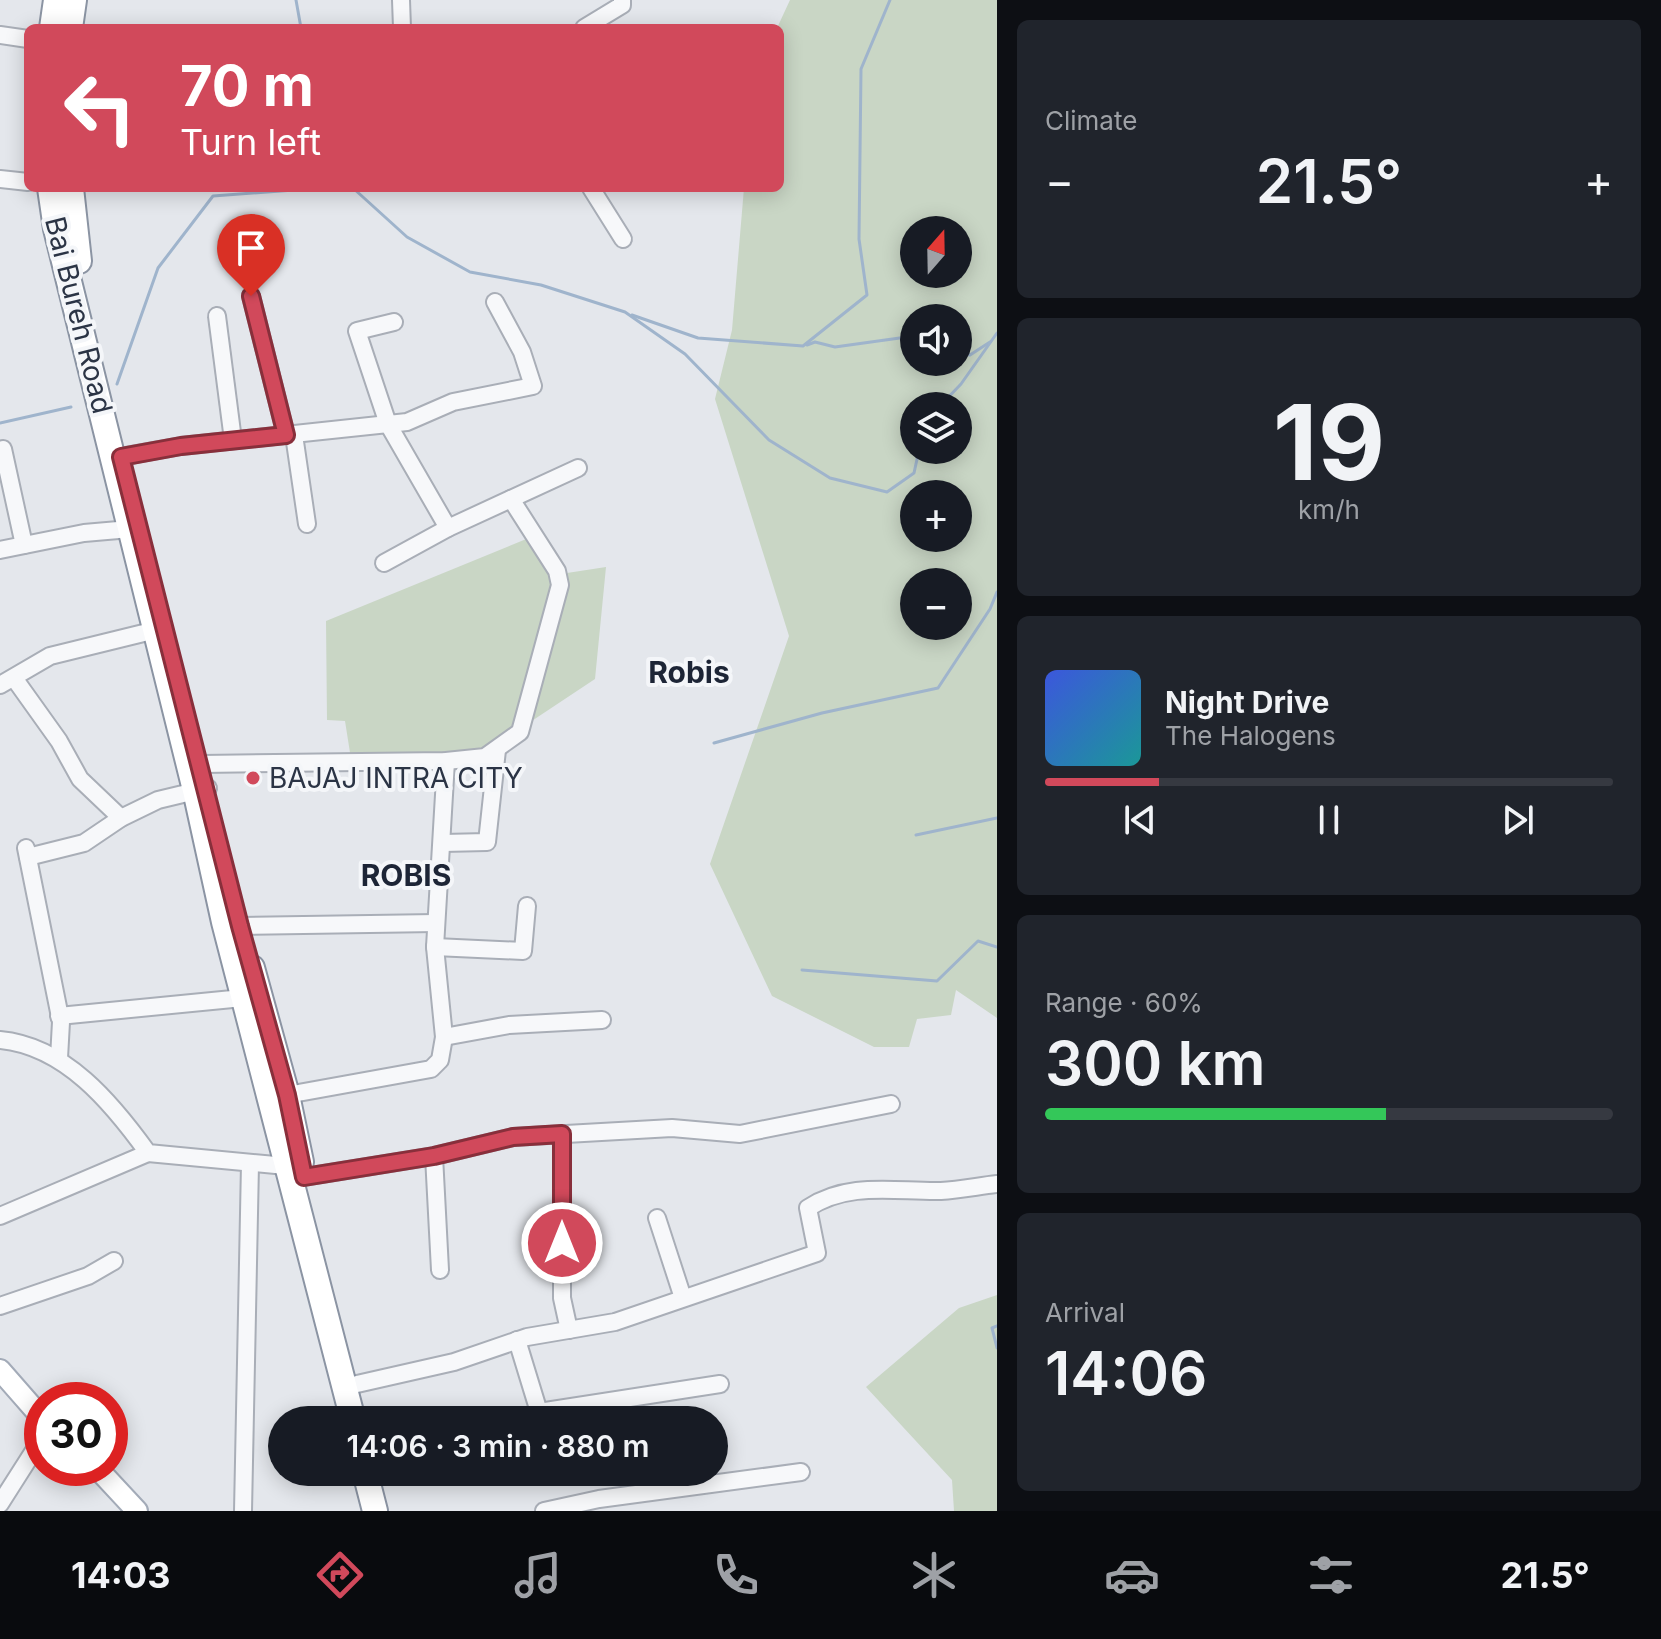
<!DOCTYPE html>
<html lang="en">
<head>
<meta charset="utf-8">
<style>
  :root { --surface:#171b24; --page:#20242c; --text:#f1f3f6; --muted:#9ea1a6; --line:#363941; --accent:#d1495b }
  body { margin:0; font-family:Inter,sans-serif; background:var(--page); color:var(--text); height:100vh; display:flex; flex-direction:column; font-size:30px; white-space:nowrap }
  * { box-sizing:border-box; margin:0 }
  p { font-size:26px; color:var(--muted) }
  .icon { flex:none; width:44px; height:44px; fill:none; stroke:currentColor; stroke-width:2; stroke-linecap:round; stroke-linejoin:round }
  .map { position:relative; flex:1; overflow:hidden }
  .details { display:flex; flex-direction:column; gap:20px; padding:20px; background:#0d0f14; width:664px }
  .details>* { flex:none }
  .banner { position:absolute; left:24px; top:24px; width:760px; height:168px; border-radius:12px; box-shadow:0 4px 20px #0003; background:#d1495b; color:#fff; overflow:hidden }
  .needle { width:52px; rotate:20deg }
  .fabs { position:absolute; left:900px; top:216px; display:grid; gap:16px }
  .fabs a { display:grid; place-items:center; width:72px; height:72px; border-radius:50%; background:var(--surface); box-shadow:0 4px 20px #0003; font-size:40px }
  .speed { position:absolute; left:24px; top:1382px; display:flex; gap:16px; font-size:40px; font-weight:700; text-align:center }
  .speed>* { display:grid; place-content:center; width:104px; height:104px; border-radius:50%; background:var(--surface); box-shadow:0 4px 20px #0003; line-height:1 }
  .speed .limit { border:12px solid #d22; background:#fff; color:#111 }
  .pin { position:absolute; display:grid; place-items:center; width:68px; height:68px; color:#fff; margin:-82px -34px; border-radius:50% 50% 50% 0; rotate:-45deg; box-shadow:0 0 8px #0007 }
  .pin .icon { rotate:45deg }
  .me { position:absolute; width:88px; margin:-44px; rotate:0deg; stroke-linejoin:round; filter:drop-shadow(0 0 6px #0008) }
  .turn { display:flex; align-items:center; gap:28px; height:168px; padding:0 24px; font-size:36px }
  .turn .icon { width:104px; height:104px; stroke-width:2.5 }
  .turn b { display:block; font-size:56px; line-height:68px }
  .big { font-size:60px; font-weight:600; line-height:1.1 }
  .details .tile { flex:1; display:flex; flex-direction:column; justify-content:center; gap:12px; min-width:0; padding:0 28px; border-radius:12px; background:var(--page) }
  .details .dial { align-items:center; gap:0 }
  .dial b { font-size:104px; line-height:1 }
  .song { display:flex; align-items:center; gap:24px }
  .cover { width:96px; height:96px; border-radius:12px; background:linear-gradient(135deg,hsl(230 70% 55%),hsl(180 70% 35%)) }
  .played { height:8px; border-radius:4px; background:linear-gradient(90deg,var(--accent) 20%,var(--line) 20%) }
  .keys { display:flex; justify-content:space-around; direction:ltr }
  .heat { display:flex; justify-content:space-between; align-items:center; font-size:44px; direction:ltr }
  .charge { height:12px; border-radius:6px; background:linear-gradient(90deg,#34c759 60%,var(--line) 0) }
  .trip { position:absolute; left:268px; top:1406px; width:460px; height:80px; border-radius:40px; background:var(--surface); box-shadow:0 4px 20px #0003; font-weight:600; line-height:80px; text-align:center }
  .tabs { display:flex; height:128px; justify-content:space-around; align-items:center; background:#090b0e; color:var(--muted) }
  .tabs .icon { width:56px; height:56px }
  .tabs .active { color:var(--accent) }
  .tabs b { font-size:36px; color:var(--text) }
  main { display:flex; flex:1; min-height:0 }
  .map>svg:first-child { display:block }
  .green { fill:#c9d6c5; fill-rule:evenodd }
  .lines { fill:none; stroke-linecap:round; stroke-linejoin:round }
  .stream { stroke:#9fb4cc; stroke-width:3 }
  .minor-casing { stroke:#a9aeb7; stroke-width:20 }
  .major-casing { stroke:#a3abb8; stroke-width:24 }
  .highway-casing { stroke:#8b94a3; stroke-width:28 }
  .minor { stroke:#f7f8fa; stroke-width:16 }
  .major { stroke:#fff; stroke-width:20 }
  .highway { stroke:#fff; stroke-width:24 }
  .route-casing { stroke:#882f3b; stroke-width:20 }
  .route { stroke:#d1495b; stroke-width:14 }
  .poi-dot { fill:#d1495b; stroke:#f4f6f9; stroke-width:3 }
  .labels { text-anchor:middle; dominant-baseline:central; stroke-width:8; stroke-linejoin:round; paint-order:stroke }
  .street-label { font-size:28px; fill:#2b3445; stroke:#f4f6f9 }
  .poi-label { font-size:28px; fill:#2b3445; stroke:#f4f6f9; text-anchor:start }
  .neighbourhood-label { font-size:30px; font-weight:bold; fill:#1d2536; stroke:#f4f6f9 }
</style>
</head>
<body>
<main>
<div class="map">
<svg width="997" height="1511" viewBox="0 0 997 1511">
  <rect width="100%" height="100%" fill="#e4e7ec"/>
  <g class="green">
    <path d="M790,0h207v1018l-41,-28 -5,25 -34,4 -8,28h-35l-102,-51 -62,-132 79,-228 -74,-237 17,-69 12,-142h36v-160h-3zM914,230h44v44h-44zM914,318h44v44h-44zM914,406h44v44h-44zM914,494h44v44h-44zM914,582h44v44h-44z"/>
    <path d="M536,535l31,38 39,-6 -11,112 -113,75 -131,5 -6,-38 -18,-1 -1,-99z"/>
    <path d="M997,1295v216h-43l-2,-31 -86,-93 93,-79z"/>
  </g>
  <g class="lines">
    <g class="stream">
      <path d="M296,0l5,28"/>
      <path d="M353,188l54,49 63,35 71,13 84,27 60,42 84,86 61,38 57,14 27,-19 5,-23"/>
      <path d="M632,315l66,23 105,8 64,-51 -8,-56 2,-170 29,-69"/>
      <path d="M807,345l8,-3 20,5 79,-11"/>
      <path d="M958,354l12,1 20,-13"/>
      <path d="M117,384l41,-116 55,-72 108,-8"/>
      <path d="M940,406l21,-22 36,-51"/>
      <path d="M0,423l71,-16"/>
      <path d="M714,743l108,-30 116,-25 52,-79 7,-17"/>
      <path d="M916,835l81,-17"/>
      <path d="M802,970l135,11 41,-40 19,6"/>
      <path d="M997,1326l-5,2 5,20"/>
    </g>
    <defs>
      <g id="minor">
        <path d="M401,0l1,28"/>
        <path d="M584,28l38,-23v-5"/>
        <path d="M0,35l28,4"/>
        <path d="M0,179l28,3"/>
        <path d="M591,188l32,51"/>
        <path d="M251,296l35,139"/>
        <path d="M217,316l16,124"/>
        <path d="M394,322l-37,9 31,93 60,104 130,-60"/>
        <path d="M294,435l13,89"/>
        <path d="M3,449l21,96"/>
        <path d="M114,458l67,-12 226,-24 46,-20 80,-16 -11,-34 -27,-50"/>
        <path d="M0,550l84,-17 46,-4"/>
        <path d="M384,563l64,-35"/>
        <path d="M14,678l45,63 21,38 41,39"/>
        <path d="M0,685l50,-29 114,-28"/>
        <path d="M201,764l245,-3 39,-4 35,-25 40,-147 -3,-14 -46,-72"/>
        <path d="M443,843l44,-1 10,-92"/>
        <path d="M26,848l35,174 -2,36"/>
        <path d="M28,857l56,-14 37,-25 37,-18 50,-12"/>
        <path d="M240,926l196,-3"/>
        <path d="M435,947l88,4 4,-45"/>
        <path d="M59,1016l194,-19"/>
        <path d="M444,1037l65,-12 93,-5"/>
        <path d="M0,1040c65,6 112,63 148,113l138,13"/>
        <path d="M287,1095l144,-26 9,-9 4,-23 -9,-90 11,-186"/>
        <path d="M562,1134v164l7,32"/>
        <path d="M434,1156l6,114"/>
        <path d="M304,1177l130,-21 79,-19 159,-9 68,6 151,-30"/>
        <path d="M0,1216l148,-63"/>
        <path d="M657,1218l26,80"/>
        <path d="M0,1306l88,-30 26,-15"/>
        <path d="M517,1340l22,72 181,-28"/>
        <path d="M357,1384l97,-22 73,-25 88,-15 202,-69 -9,-45c41,-27 87,-16 133,-17 19,-1 38,-5 56,-7"/>
        <path d="M0,1504l42,-66"/>
        <path d="M243,1511l7,-347"/>
        <path d="M544,1511l55,-12 202,-27"/>
      </g>
      <g id="major">
        <path d="M0,1370l42,48"/>
        <path d="M97,1468l40,43"/>
      </g>
      <g id="highway">
        <path d="M52,28l4,-28"/>
        <path d="M70,28l4,-28"/>
        <path d="M50,188l6,41 139,561 29,132 129,498"/>
        <path d="M71,188l8,73"/>
        <path d="M252,968l35,127 14,67"/>
        <path d="M365,1472l10,39"/>
      </g>
    </defs>
    <use href="#minor" class="minor-casing"/>
    <use href="#major" class="major-casing"/>
    <use href="#highway" class="highway-casing"/>
    <use href="#minor" class="minor"/>
    <use href="#major" class="major"/>
    <use href="#highway" class="highway"/>
  </g>
  <g class="lines">
    <defs>
      <path id="route" d="M251,296l35,139 -105,11 -60,11 119,469 47,169 17,82 130,-21 79,-19 49,-3v109"/>
    </defs>
    <use href="#route" class="route-casing"/>
    <use href="#route" class="route"/>
  </g>
  <circle class="poi-dot" cx="253" cy="778" r="8"/>
  <g class="labels">
    <g class="street-label">
      <text transform="translate(79 315) rotate(76)">Bai Bureh Road</text>
    </g>
    <g class="poi-label">
      <text x="269" y="778">BAJAJ INTRA CITY</text>
    </g>
    <g class="neighbourhood-label">
      <text x="689" y="672">Robis</text>
      <text x="406" y="875">ROBIS</text>
    </g>
  </g>
</svg>
<div class="fabs">
<a><svg class="needle" viewBox="-14 -14 28 28"><path d="M0-13l5 13h-10z" fill="#e53935"/><path d="M0 13l5-13h-10z" fill="#9ea1a6"/></svg></a>
<a><svg class="icon" aria-label="sound" viewBox="0 0 24 24"><path d="M4 9h4l5-4v14l-5-4H4zM17 9q2 3 0 6"/></svg></a>
<a><svg class="icon" aria-label="layers" viewBox="0 0 24 24"><path d="M12 4l9 5-9 5-9-5zM3 14l9 5 9-5"/></svg></a>
<a>+</a>
<a>−</a>
</div>
<div class="speed"><div class="limit">30</div></div>
<div class="pin" style="left:251px;top:296px;background:#d93025"><svg class="icon" aria-label="arrive" viewBox="0 0 24 24"><path d="M6 21V4h12l-3 4 3 4H6"/></svg></div>
<svg class="me" style="left:562px;top:1243px" viewBox="-20 -20 40 40"><circle r="17" fill="#d1495b" stroke="#fff" stroke-width="3"/><path d="M0-11L8 9 0 5-8 9z" fill="#fff"/></svg>
<div class="trip">14:06 · 3 min · 880 m</div>
<div class="banner">
<div class="turn"><svg class="icon" aria-label="left" viewBox="0 0 24 24"><path d="M17 20v-9H6M10 6l-5 5 5 5"/></svg><div><b>70 m</b>Turn left</div></div>
</div>
</div>
<section class="details">
<div class="tile"><p>Climate</p>
<div class="heat"><a>−</a><b class="big">21.5°</b><a>+</a></div>
</div>
<div class="tile dial"><b>19</b><p>km/h</p></div>
<div class="tile">
<div class="song"><i class="cover"></i><div><b>Night Drive</b><p>The Halogens</p></div></div>
<div class="played"></div>
<div class="keys"><svg class="icon" aria-label="previous" viewBox="0 0 24 24"><path d="M18 5L8 12l10 7zM5 5v14"/></svg><svg class="icon" aria-label="pause" viewBox="0 0 24 24"><path d="M8 5v14M16 5v14"/></svg><svg class="icon" aria-label="next" viewBox="0 0 24 24"><path d="M6 5l10 7-10 7zM19 5v14"/></svg></div>
</div>
<div class="tile"><p>Range · 60%</p><b class="big">300 km</b><div class="charge"></div></div>
<div class="tile"><p>Arrival</p><b class="big">14:06</b></div>
</section>
</main>
<nav class="tabs">
<b>14:03</b>
<svg class="icon active" aria-label="directions" viewBox="0 0 24 24"><path d="M12 3l9 9-9 9-9-9zM9 14v-3h6M13 9l2 2-2 2"/></svg>
<svg class="icon" aria-label="music" viewBox="0 0 24 24"><path d="M9 18V5l10-2v13"/><circle cx="6" cy="18" r="3"/><circle cx="16" cy="16" r="3"/></svg>
<svg class="icon" aria-label="phone" viewBox="0 0 24 24"><path d="M5 4h4l2 5-3 2q2 4 5 5l2-3 5 2v4C11 20 4 13 5 4z"/></svg>
<svg class="icon" aria-label="climate" viewBox="0 0 24 24"><path d="M12 3v18M4 7l16 10M4 17L20 7"/></svg>
<svg class="icon" aria-label="car" viewBox="0 0 24 24"><path d="M5 17H2v-5l4-1 3-4h7l3 4 3 1v5h-3M9 17h6M6 11h13"/><circle cx="7" cy="17" r="2"/><circle cx="17" cy="17" r="2"/></svg>
<svg class="icon" aria-label="filters" viewBox="0 0 24 24"><path d="M4 7h16M4 17h16"/><circle cx="9" cy="7" r="2"/><circle cx="15" cy="17" r="2"/></svg>
<b>21.5°</b>
</nav>
</body>
</html>
